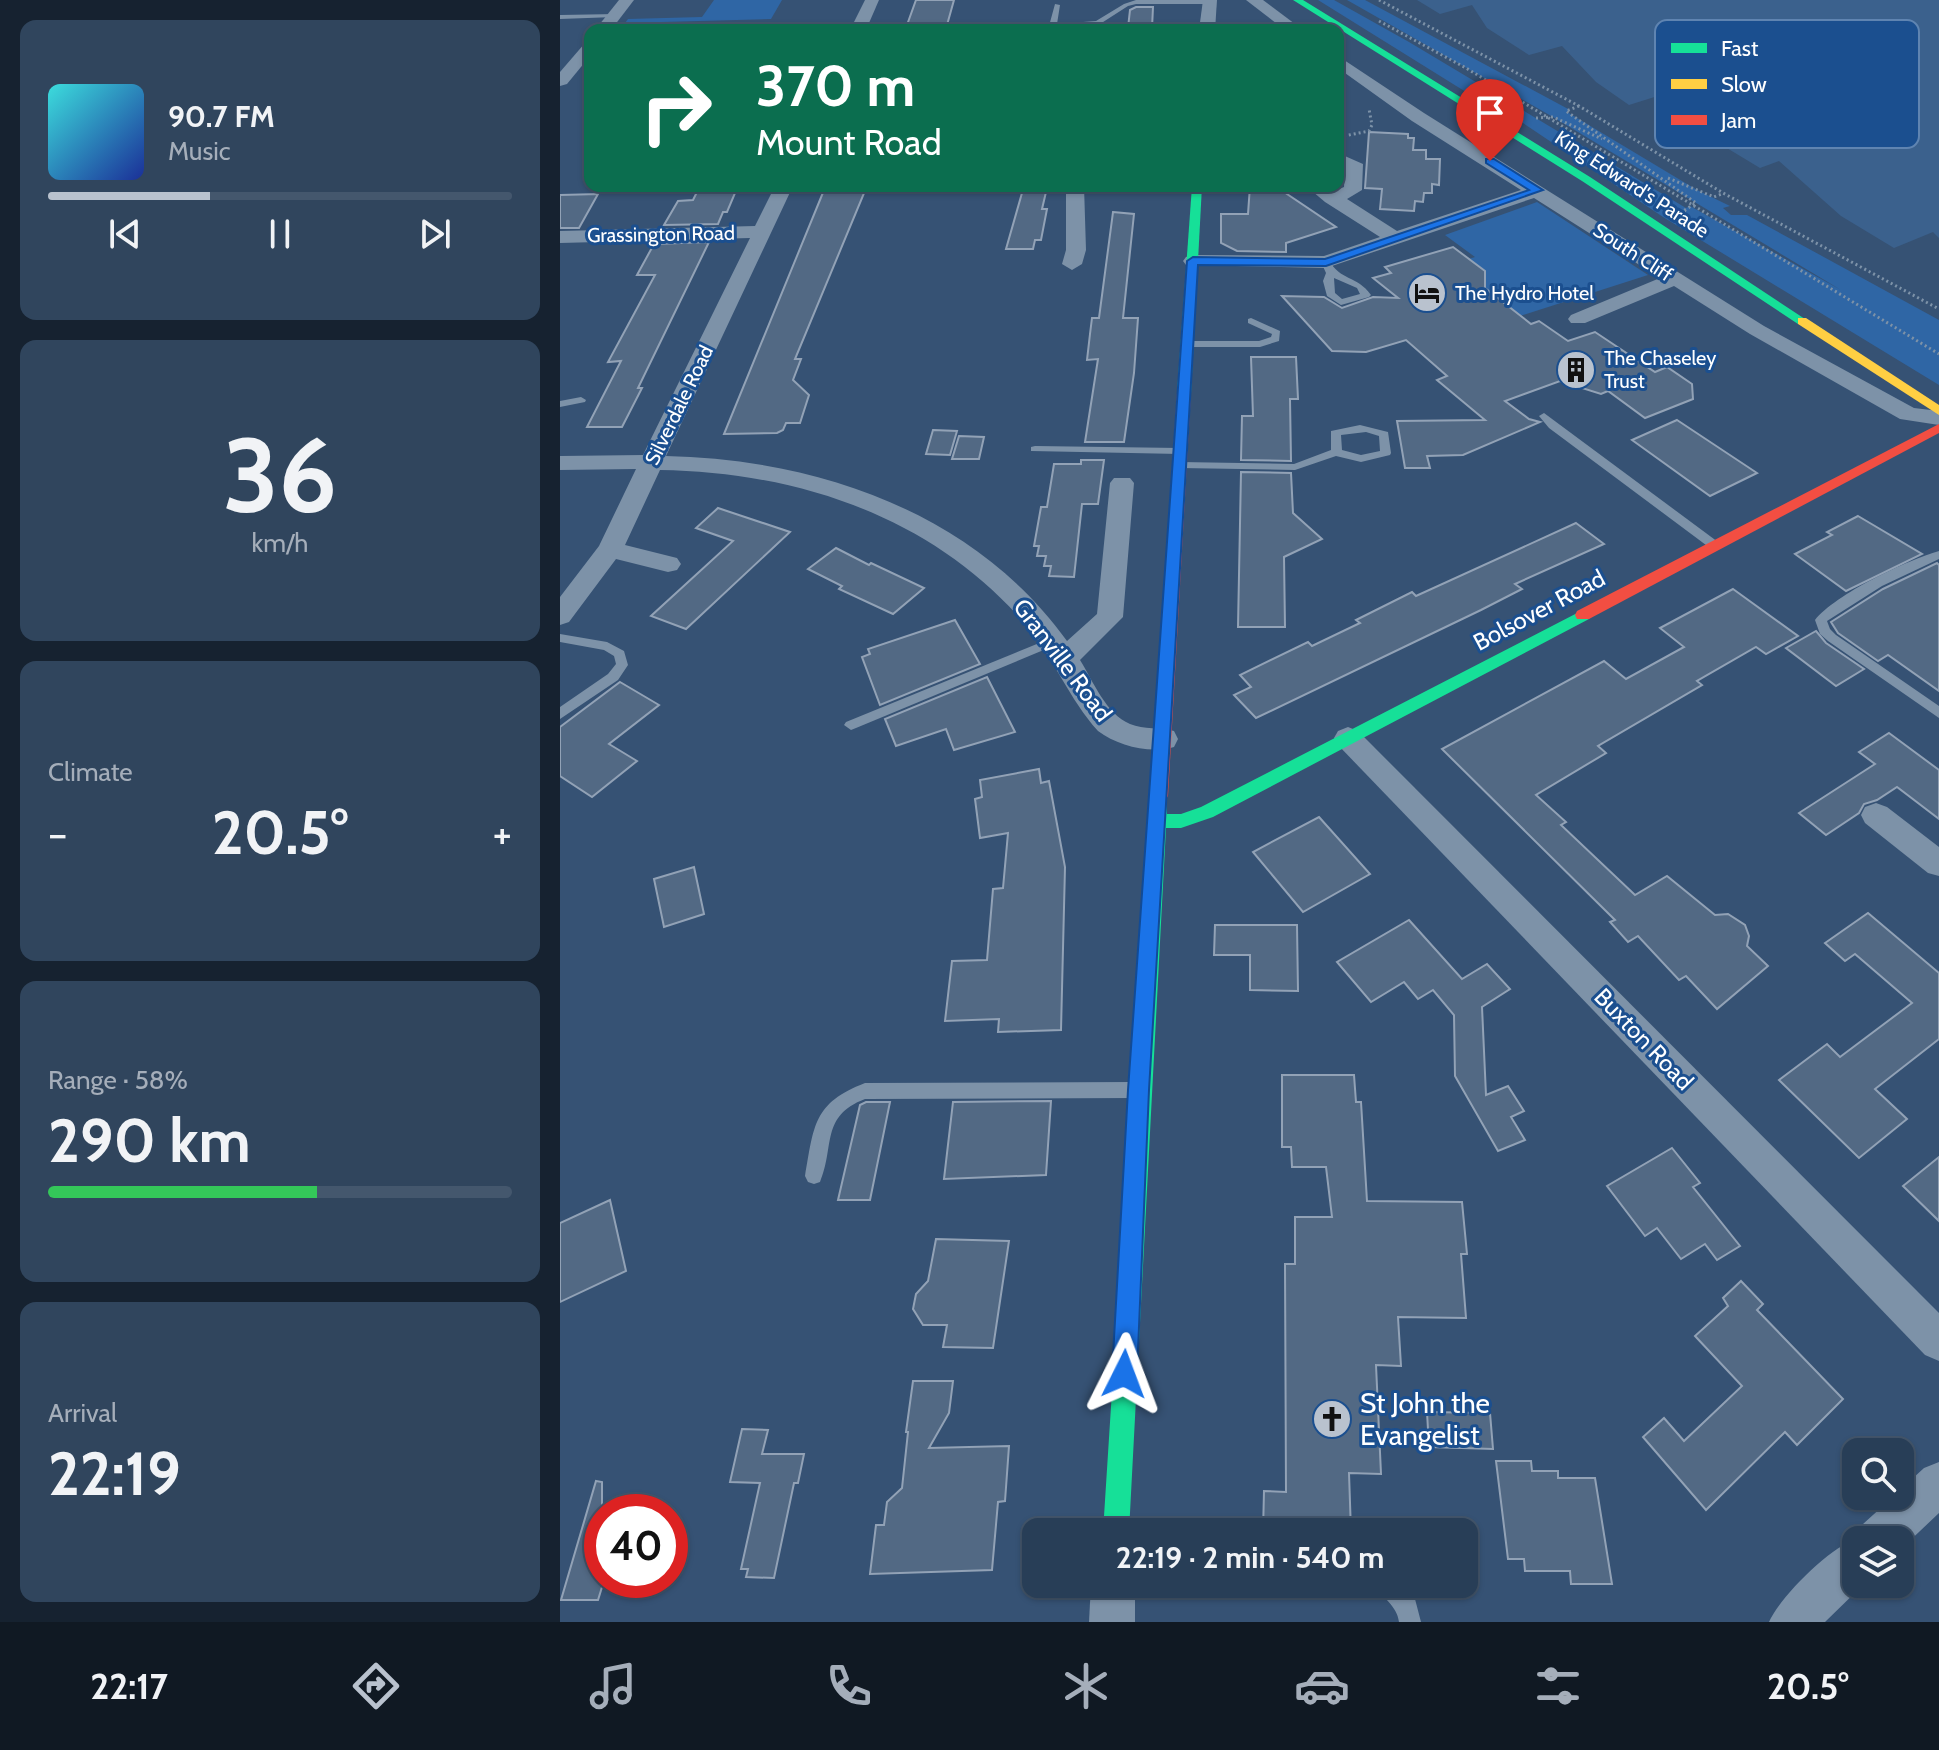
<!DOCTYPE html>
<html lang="en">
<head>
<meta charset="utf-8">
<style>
  :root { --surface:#283e57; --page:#30455d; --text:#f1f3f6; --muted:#a5aeba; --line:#44576d; --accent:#b9c2ce }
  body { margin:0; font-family:Cabin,sans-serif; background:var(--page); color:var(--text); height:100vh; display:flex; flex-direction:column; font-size:30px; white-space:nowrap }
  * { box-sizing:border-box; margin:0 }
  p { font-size:26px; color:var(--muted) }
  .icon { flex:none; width:44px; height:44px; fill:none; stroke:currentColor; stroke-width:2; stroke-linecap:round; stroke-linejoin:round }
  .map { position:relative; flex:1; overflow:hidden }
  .drawer { display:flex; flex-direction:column; gap:20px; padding:20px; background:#162230; width:560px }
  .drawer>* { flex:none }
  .hud { position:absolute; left:24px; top:24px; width:760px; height:168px; border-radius:16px; box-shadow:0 2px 6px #0004,0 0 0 2px var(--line); background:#0b6e4f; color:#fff; overflow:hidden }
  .fabs { position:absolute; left:1282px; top:1438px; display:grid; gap:16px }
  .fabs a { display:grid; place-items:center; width:72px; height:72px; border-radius:16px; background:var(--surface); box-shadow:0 2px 6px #0004,0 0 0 2px var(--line); font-size:40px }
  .speed { position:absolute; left:24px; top:1494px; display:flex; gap:16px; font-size:40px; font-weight:700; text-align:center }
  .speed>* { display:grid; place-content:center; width:104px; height:104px; border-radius:50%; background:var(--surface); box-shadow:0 2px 6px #0004,0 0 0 2px var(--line); line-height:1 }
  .speed .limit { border:12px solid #d22; background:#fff; color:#111 }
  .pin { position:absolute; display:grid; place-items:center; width:68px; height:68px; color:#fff; margin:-82px -34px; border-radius:50% 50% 50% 0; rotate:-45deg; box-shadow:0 0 8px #0007 }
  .pin .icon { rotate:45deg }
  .me { position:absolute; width:88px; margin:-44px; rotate:3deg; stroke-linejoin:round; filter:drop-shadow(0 0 6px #0008) }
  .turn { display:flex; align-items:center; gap:28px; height:168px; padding:0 40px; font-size:36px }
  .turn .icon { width:104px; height:104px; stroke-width:2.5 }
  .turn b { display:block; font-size:56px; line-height:68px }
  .big { font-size:60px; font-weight:700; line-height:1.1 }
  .drawer .card { flex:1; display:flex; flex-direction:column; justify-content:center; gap:12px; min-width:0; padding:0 28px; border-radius:16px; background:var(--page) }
  .drawer .dial { align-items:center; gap:0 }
  .dial b { font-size:104px; line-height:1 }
  .song { display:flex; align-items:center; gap:24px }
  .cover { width:96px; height:96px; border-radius:12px; background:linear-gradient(135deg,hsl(180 70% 55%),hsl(230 70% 35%)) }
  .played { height:8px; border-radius:4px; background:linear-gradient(90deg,var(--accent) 35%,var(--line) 35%) }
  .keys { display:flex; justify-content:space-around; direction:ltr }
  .heat { display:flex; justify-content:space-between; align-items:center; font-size:44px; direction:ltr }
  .charge { height:12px; border-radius:6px; background:linear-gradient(90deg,#34c759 58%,var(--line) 0) }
  .trip { position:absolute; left:462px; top:1518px; width:456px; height:80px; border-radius:16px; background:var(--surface); box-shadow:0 2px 6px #0004,0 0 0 2px var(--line); font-weight:700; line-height:80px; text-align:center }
  .menu { display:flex; height:128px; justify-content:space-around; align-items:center; background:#101923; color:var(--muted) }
  .menu .icon { width:56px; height:56px }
  .menu .active { color:var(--accent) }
  .menu b { font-size:36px; color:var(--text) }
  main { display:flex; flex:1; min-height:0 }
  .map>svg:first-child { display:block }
  .green { fill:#2f66a5 }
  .water { fill:#3b618d }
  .building { fill:#526984; stroke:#92a2b6; stroke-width:2 }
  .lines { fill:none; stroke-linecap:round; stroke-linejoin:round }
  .path { stroke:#7d92a8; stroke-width:3; stroke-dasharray:2 3; stroke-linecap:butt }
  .lane { fill:#7d92a8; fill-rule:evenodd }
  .street { fill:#7d92a8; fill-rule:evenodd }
  .fast { fill:#16e098; fill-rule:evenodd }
  .slow { fill:#ffcf43; fill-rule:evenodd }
  .jam { fill:#f24e42; fill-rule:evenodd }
  .route { fill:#1a73e8; stroke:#114b97; stroke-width:2 }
  .labels { text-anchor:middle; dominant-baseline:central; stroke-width:6; stroke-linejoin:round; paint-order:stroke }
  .far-street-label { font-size:20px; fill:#fff; stroke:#1b4f8f }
  .far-poi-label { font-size:20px; fill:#fff; stroke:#1b4f8f; text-anchor:start }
  .street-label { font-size:24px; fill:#fff; stroke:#1b4f8f }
  .near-poi-label { font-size:28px; fill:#fff; stroke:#1b4f8f; text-anchor:start }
  .key { fill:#1b4f8f; stroke:#5f84b1; stroke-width:2 }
  .key-label { font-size:22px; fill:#fff }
</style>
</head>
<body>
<main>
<section class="drawer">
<div class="card">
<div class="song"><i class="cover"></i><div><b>90.7 FM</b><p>Music</p></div></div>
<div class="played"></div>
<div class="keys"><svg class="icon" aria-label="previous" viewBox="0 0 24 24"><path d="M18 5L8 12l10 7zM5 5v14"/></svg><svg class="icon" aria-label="pause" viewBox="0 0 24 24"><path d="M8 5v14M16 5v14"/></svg><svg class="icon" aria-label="next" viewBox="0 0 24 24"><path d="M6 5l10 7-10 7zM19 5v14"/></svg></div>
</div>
<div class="card dial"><b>36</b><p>km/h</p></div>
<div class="card"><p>Climate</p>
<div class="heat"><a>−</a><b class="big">20.5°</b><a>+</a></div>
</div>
<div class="card"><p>Range · 58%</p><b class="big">290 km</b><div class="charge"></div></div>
<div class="card"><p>Arrival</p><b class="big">22:19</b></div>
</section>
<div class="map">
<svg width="1379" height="1622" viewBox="0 0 1379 1622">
  <rect width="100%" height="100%" fill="#365274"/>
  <g class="green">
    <path d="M154,0h68l-11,19 -146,4 3,-4 74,-2z"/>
    <path d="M758,0h16l75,42 277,166 4,-2 151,84 -288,-173 -206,-117h18l205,110 -3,2 130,78 33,16 -7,2 8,7h16l192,105v65l-276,-168 -152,-102 8,10z"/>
    <path d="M977,202l111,73 -128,41 -67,-52 22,-7 -30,-22z"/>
  </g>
  <path class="water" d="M857,0h522v238l-6,-6 -39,16 -53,-32 -62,-55 -19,7 -63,-38 -33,-36 -35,11 -33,-23 -34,-36 -33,9 -42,-27 -15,-23 -32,9z"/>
  <g class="building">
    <path d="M356,0h38l-7,25h-40z"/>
    <path d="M576,7h17l-1,21h-24l2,-18z"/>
    <path d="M809,132l39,2v4h6l-1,12h13v9h14l-1,26 -7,-1v9h-8l-1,9 -8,-1 -1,10 -34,-2 2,-20 -17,-1z"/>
    <path d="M140,186h38l-11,26h-4l-5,12 -54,1 14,-24 15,-1z"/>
    <path d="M272,186h35l-72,173h6l-8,21 16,15 -9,28h-14l-3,7 -6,3 -53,1 98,-239 3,-7z"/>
    <path d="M690,186h25l61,41 -50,16v9l-49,-1 -16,-8v-29h27z"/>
    <path d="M486,192l-4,17h5l-6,31h-6l-2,9h-27l16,-56z"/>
    <path d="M38,194l-19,34h-19v-33z"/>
    <path d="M553,212l21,2 -11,104h15l-4,55 -10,69h-39l13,-83 -11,1 3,-26 2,-16h7z"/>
    <path d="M149,242l-71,146h4l-20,39h-35l34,-66 -13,1 47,-87h-18l17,-31z"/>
    <path d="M893,247l32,24v17l46,36 8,-3 29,20 27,-9 60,40 12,-5 25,17 1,15 -48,19 -37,-27 -7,3 -41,-13 -55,20 24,18 11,3 -77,33 -36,1 3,12h-25l-8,-47 88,-1 -48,-40 10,-4 -41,-36 -40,12 -34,-1 -50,-55 42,1 18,11 31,-11 25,1 -25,-20 18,-5 -6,-6z"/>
    <path d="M691,357h45l2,42h-8l1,62 -50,-1 1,-44h11z"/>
    <path d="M1117,420l80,53 -47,23 -78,-56z"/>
    <path d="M373,430l24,1 -7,24 -24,-1z"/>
    <path d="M399,436l25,1 -5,22h-27z"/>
    <path d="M521,460h23l-6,44h-16l-8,73 -25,-1 2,-10h-7l2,-10h-9l2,-10h-5l7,-39h6l7,-43h27z"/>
    <path d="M681,472l50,1 2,40 29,26 -38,18 1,70h-47z"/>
    <path d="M158,508l72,24 -104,97 -35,-13 82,-75 -37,-13z"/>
    <path d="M1298,516l64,38 -76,37 -51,-37 37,-19 -5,-3z"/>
    <path d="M1016,523l28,21 -89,40 7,5 -41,21 -225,108 -22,-23 17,-8 -11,-12 68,-33 4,4 48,-23 -4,-3 56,-28 4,4z"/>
    <path d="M276,548l33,17 2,-2 53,25 -31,26 -54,-25 3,-3 -34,-17z"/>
    <path d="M1377,563l2,2v126l-51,-36 -10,6 -40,-28 -7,-11 52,-33z"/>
    <path d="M1173,589l65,47 -32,18 -10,-7 -59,34 5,4 -104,61 8,7 -70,42 30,27 -5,3 74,70 32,-19 48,39 13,-1 17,11 4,11 -2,10 21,20 -51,43 -31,-33 -7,4 -41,-44 -10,6 -18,-20 5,-2 -173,-171 162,-88 22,18 58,-32 -24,-19z"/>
    <path d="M395,620l25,44 -100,41 -18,-48 8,-3 -2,-5z"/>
    <path d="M1256,631l10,12 38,26 -28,17 -50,-38z"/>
    <path d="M427,677l28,55 -61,18 -8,-21 -50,17 -11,-27z"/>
    <path d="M60,682l39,23 -50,39 28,17 -45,36 -32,-21v-49z"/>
    <path d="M1329,733l50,37v49l-42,-32 -20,13 -13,4 -5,9 -33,22 -27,-22 76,-49 -16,-12z"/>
    <path d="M479,769l2,14 8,-2 16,86 -4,163 -63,2 1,-13 -54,2 7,-60 35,-1 6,-71 10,-1 5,-55 -28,5 -5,-39 7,-2 -2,-17z"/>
    <path d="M759,817l51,57 -67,38 -50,-60z"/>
    <path d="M134,867l10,47 -40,13 -10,-48z"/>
    <path d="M1308,913l71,60v66l-64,50 32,30 -48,39 -80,-78 48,-36 13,13 72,-54 -57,-49 -10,7 -20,-18z"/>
    <path d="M849,920l53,59 25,-15 23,25 -28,18 4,88 22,-9 16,25 -13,6 14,23 -27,11 -43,-75 -1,-61 -21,-25 -15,9 -14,-17 -33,20 -34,-40z"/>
    <path d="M655,925h82l1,66 -48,-1v-35h-36z"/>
    <path d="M722,1075h72l2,27h5l6,99 95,1 5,52h-6l5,64 -68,-1 3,49 -25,-1 5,109 -32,-1 2,59h-88l1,-41 22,1 -1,-228h10v-47h37l-6,-50h-34l-1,-20h-9z"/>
    <path d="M491,1101l-5,74 -102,4 9,-77z"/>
    <path d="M306,1102h24l-20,98h-32l22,-95z"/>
    <path d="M1112,1148l28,35 -7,4 47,59 -23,14 -12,-16 -24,15 -24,-31 -12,8 -38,-50z"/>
    <path d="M1379,1157v64l-36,-35z"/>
    <path d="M50,1200l16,71 -66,31v-79z"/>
    <path d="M376,1239l73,2 -16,107 -50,-1 4,-22h-24l-10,-16 3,-15 12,-13z"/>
    <path d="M1181,1281l22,23 -6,6 86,89 -46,46 -12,-13 -79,78 -63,-73 21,-19 20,23 58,-55 -47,-50 33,-30 -5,-8z"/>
    <path d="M353,1381h40l-4,32 -20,35 80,-2 -4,55 -7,1 -6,68 -122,4 6,-49h8l3,-23 15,-14 6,-56h-2z"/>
    <path d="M867,1412l63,1 3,36 -64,-2z"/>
    <path d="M182,1429l26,1 -6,24h42l-6,29h-4l-20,95 -28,-1 2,-8h-7l19,-86 -30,-1z"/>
    <path d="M936,1461h35l1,10h26v7h37l17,106h-41l-1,-13h-45l-1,-12h-16z"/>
    <path d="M36,1481l6,1v105l-4,13h-37z"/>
  </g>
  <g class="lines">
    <g class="path">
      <path d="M819,0l200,106 144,87 216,116"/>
      <path d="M819,21l87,47 473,286"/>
      <path d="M1019,106l-13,5 130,92 -13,8 3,1"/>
      <path d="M976,118l17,-1 49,22"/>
      <path d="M779,137l30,-6 3,-6 -3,-16"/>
      <path d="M1108,178l46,19 8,-3"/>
    </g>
    <g class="lane">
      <path d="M576,0h73l3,2 -3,2h-73l-8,2 -28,18 -47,4 -4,-2 6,-22 5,1 -3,19 39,-3 28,-17z"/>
      <path d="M57,14l-2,3 -55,2v-4z"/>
      <path d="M766,259l3,1c11,21 28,15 42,35l-2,2 -28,8 -14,-9 -4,-15 3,-8 -5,-11zM774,278l23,10 3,6 -18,5 -7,-6z"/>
      <path d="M691,318l29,13 -1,10 -19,6h-73l-5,-3 5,-3h72l12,-4 1,-3 -24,-11v-4z"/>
      <path d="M21,397l5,3 -1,2 -25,5v-6z"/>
      <path d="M984,413l174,129v6h-8l-161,-120 -10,-12z"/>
      <path d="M800,425l28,7 3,21 -1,2 -29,7 -25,-6 -41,14 -115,-2 -5,-3 5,-3 114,2 37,-14v-19zM806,432l13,4 1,15 -19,4 -19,-5 -1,-15z"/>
      <path d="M475,446l145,2 5,3 -5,3 -149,-3v-4z"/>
      <path d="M1379,551v8l-57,27 -55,35 3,8 6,6 103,71v12l-111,-77 -8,-7 -5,-14c21,-26 92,-60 124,-69z"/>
      <path d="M0,634l47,8 17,9 4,14 -10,15 -58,39v-12l48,-33 8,-10 -2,-8 -10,-6 -44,-8z"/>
      <path d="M494,637l4,1 2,3 -2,3 -202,84 -5,2 -7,-5 2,-3z"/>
      <path d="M574,1082l6,3 2,5 -2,5 -6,3 -269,1c-45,17 -30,48 -45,83l-6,2 -6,-2 -3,-6c9,-50 8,-73 60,-93z"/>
      <path d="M675,1518l7,3 4,11h-20l2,-11z"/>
      <path d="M816,1584h25l14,15 6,23h-22c-2,-17 -17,-23 -23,-38z"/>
    </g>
    <g class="street">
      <path d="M59,0h15l-23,30h-16z"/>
      <path d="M305,0h14l-13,30h-16z"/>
      <path d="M643,0h14l-2,30h-16z"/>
      <path d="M686,0h17l40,30h-18z"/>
      <path d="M30,41v15l-23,28 -7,2v-14l25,-29z"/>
      <path d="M778,56l86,57 340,213 150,82 25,3v14l-39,-6 -150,-85 -76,-48 -89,37h-14l-3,-4 3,-4 89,-37 -126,-80 -208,70 -140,-3 -3,-4 3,-4 7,-2 131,1 56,-19 -55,-35 -19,-16h21l7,5 10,-4 1,-20 -7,-3v-11l25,11 -1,26 -15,9 50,32 124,-41 -109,-69 -74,-53z"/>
      <path d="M215,186h18l-127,270c152,3 309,57 401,185l30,-27 13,-131 4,-5h16l4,5 -11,134 -43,43c13,21 26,54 50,64 14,6 30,3 44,7l4,8 -4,8c-24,7 -56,-1 -76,-16 -29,-32 -44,-73 -72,-106 -92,-108 -228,-153 -366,-155l-35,75 52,13 4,6 -4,6 -9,2 -52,-13 -47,63 -9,3v-28l39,-51 37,-77 -76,1v-14l83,-1 107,-217 -190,5v-12l195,-5z"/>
      <path d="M506,186h18l2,64 -4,14 -10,6 -10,-6 4,-14z"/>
      <path d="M788,727l10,4 581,582v48l-14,-6 -587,-610 -4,-7 4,-7z"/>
      <path d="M1316,803l11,4 52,40v29l-11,-3 -63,-50 -4,-8 4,-8z"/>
      <path d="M1379,1462v51l-39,37v-10h-44v44h8l-39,38h-56c11,-25 62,-76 88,-83l6,-15 31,-28h6v-6l24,-22z"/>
      <path d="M531,1584h44v38h-46z"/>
    </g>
    <g class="fast">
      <path d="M733,0h10l287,177 218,144 -10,3 -216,-143z"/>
      <path d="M632,186h10l-11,207 -7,4 -7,-4z"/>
      <path d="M1023,610l8,5 -2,4 -376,198 -32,11h-15l-37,704h-26l47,-736 3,-5h12l2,23h14l20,-7z"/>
    </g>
    <path class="slow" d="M1238,318h8l133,87v10l-141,-91z"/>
    <g class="jam">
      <path d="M624,389l7,4 -23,403 -3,5h-12l-3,-5 27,-403z"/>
      <path d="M1379,424v9l-350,186h-12l-2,-4 2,-4z"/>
    </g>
  </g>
  <path class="route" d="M926,159h8l49,31 -217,76 -128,-1 -49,825 -12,284 -4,9 -9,4 -9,-4 -3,-9 16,-284 59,-829 6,-4 132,2 204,-69 -43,-27z"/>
  <defs>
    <symbol id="hotel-disc" viewBox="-11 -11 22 22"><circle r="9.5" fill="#b9c2ce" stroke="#1b4f8f"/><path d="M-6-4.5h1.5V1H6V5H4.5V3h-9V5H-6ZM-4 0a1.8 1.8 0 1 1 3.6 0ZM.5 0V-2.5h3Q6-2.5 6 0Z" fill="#111"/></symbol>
    <symbol id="building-disc" viewBox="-11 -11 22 22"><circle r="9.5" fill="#b9c2ce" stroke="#1b4f8f"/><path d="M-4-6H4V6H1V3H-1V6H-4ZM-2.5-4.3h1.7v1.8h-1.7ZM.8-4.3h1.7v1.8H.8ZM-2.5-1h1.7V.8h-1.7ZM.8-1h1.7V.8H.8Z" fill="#111"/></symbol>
    <symbol id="church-disc" viewBox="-11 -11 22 22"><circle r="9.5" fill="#b9c2ce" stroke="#1b4f8f"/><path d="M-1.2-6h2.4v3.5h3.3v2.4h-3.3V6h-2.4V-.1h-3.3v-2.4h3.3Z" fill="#111"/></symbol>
  </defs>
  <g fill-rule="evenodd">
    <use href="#hotel-disc" x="845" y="271" width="44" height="44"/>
    <use href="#building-disc" x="994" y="348" width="44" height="44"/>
    <use href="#church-disc" x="750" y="1397" width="44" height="44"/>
  </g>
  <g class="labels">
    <g class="far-street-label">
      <text transform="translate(1072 184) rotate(33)">King Edward's Parade</text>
      <text transform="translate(101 234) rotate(-1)">Grassington Road</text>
      <text transform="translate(1073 252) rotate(33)">South Cliff</text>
      <text transform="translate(119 405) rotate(-64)">Silverdale Road</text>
    </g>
    <g class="far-poi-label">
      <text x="895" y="293">The Hydro Hotel</text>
      <text x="1044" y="358">The Chaseley<tspan x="1044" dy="23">Trust</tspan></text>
    </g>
    <g class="street-label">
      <text transform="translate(979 610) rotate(-28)">Bolsover Road</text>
      <text transform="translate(503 660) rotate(53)">Granville Road</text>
      <text transform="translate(1084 1039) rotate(46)">Buxton Road</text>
    </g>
    <g class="near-poi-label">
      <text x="800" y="1403">St John the<tspan x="800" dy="32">Evangelist</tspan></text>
    </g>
  </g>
  <rect x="1095" y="20" width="264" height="128" rx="12" class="key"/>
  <rect x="1111" y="43" width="36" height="10" fill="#16e098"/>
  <rect x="1111" y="79" width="36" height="10" fill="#ffcf43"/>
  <rect x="1111" y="115" width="36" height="10" fill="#f24e42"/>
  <g class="key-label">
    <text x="1161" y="56">Fast</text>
    <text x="1161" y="92">Slow</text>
    <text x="1161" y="128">Jam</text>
  </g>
</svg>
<div class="fabs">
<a><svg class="icon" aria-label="search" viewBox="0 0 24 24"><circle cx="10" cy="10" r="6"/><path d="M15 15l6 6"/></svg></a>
<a><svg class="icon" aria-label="layers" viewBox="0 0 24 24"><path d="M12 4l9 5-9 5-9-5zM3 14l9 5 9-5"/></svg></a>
</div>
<div class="speed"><div class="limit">40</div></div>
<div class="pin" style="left:930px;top:161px;background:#d93025"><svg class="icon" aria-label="arrive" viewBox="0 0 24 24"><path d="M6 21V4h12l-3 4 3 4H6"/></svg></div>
<svg class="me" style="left:564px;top:1374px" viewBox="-20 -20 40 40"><path d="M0-17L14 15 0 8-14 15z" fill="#1a73e8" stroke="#fff" stroke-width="4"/></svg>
<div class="trip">22:19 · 2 min · 540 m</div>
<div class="hud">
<div class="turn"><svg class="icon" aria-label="right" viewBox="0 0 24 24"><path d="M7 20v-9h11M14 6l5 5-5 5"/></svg><div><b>370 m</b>Mount Road</div></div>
</div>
</div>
</main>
<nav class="menu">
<b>22:17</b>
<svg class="icon active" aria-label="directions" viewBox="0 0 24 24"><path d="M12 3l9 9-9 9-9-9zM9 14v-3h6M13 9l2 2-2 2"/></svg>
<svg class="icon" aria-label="music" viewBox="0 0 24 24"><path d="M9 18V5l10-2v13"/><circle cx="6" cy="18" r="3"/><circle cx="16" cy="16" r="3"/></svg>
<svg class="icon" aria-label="phone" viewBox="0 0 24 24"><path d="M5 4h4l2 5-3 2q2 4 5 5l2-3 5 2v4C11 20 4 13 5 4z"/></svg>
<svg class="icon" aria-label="climate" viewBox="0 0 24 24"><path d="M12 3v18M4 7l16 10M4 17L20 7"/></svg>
<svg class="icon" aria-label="car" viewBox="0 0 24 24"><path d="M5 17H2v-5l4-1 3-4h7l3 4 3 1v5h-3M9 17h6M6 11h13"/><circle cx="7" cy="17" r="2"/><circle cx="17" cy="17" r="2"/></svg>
<svg class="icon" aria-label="filters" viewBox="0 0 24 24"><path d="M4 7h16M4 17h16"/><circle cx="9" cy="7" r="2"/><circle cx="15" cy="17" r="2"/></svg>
<b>20.5°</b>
</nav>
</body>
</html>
